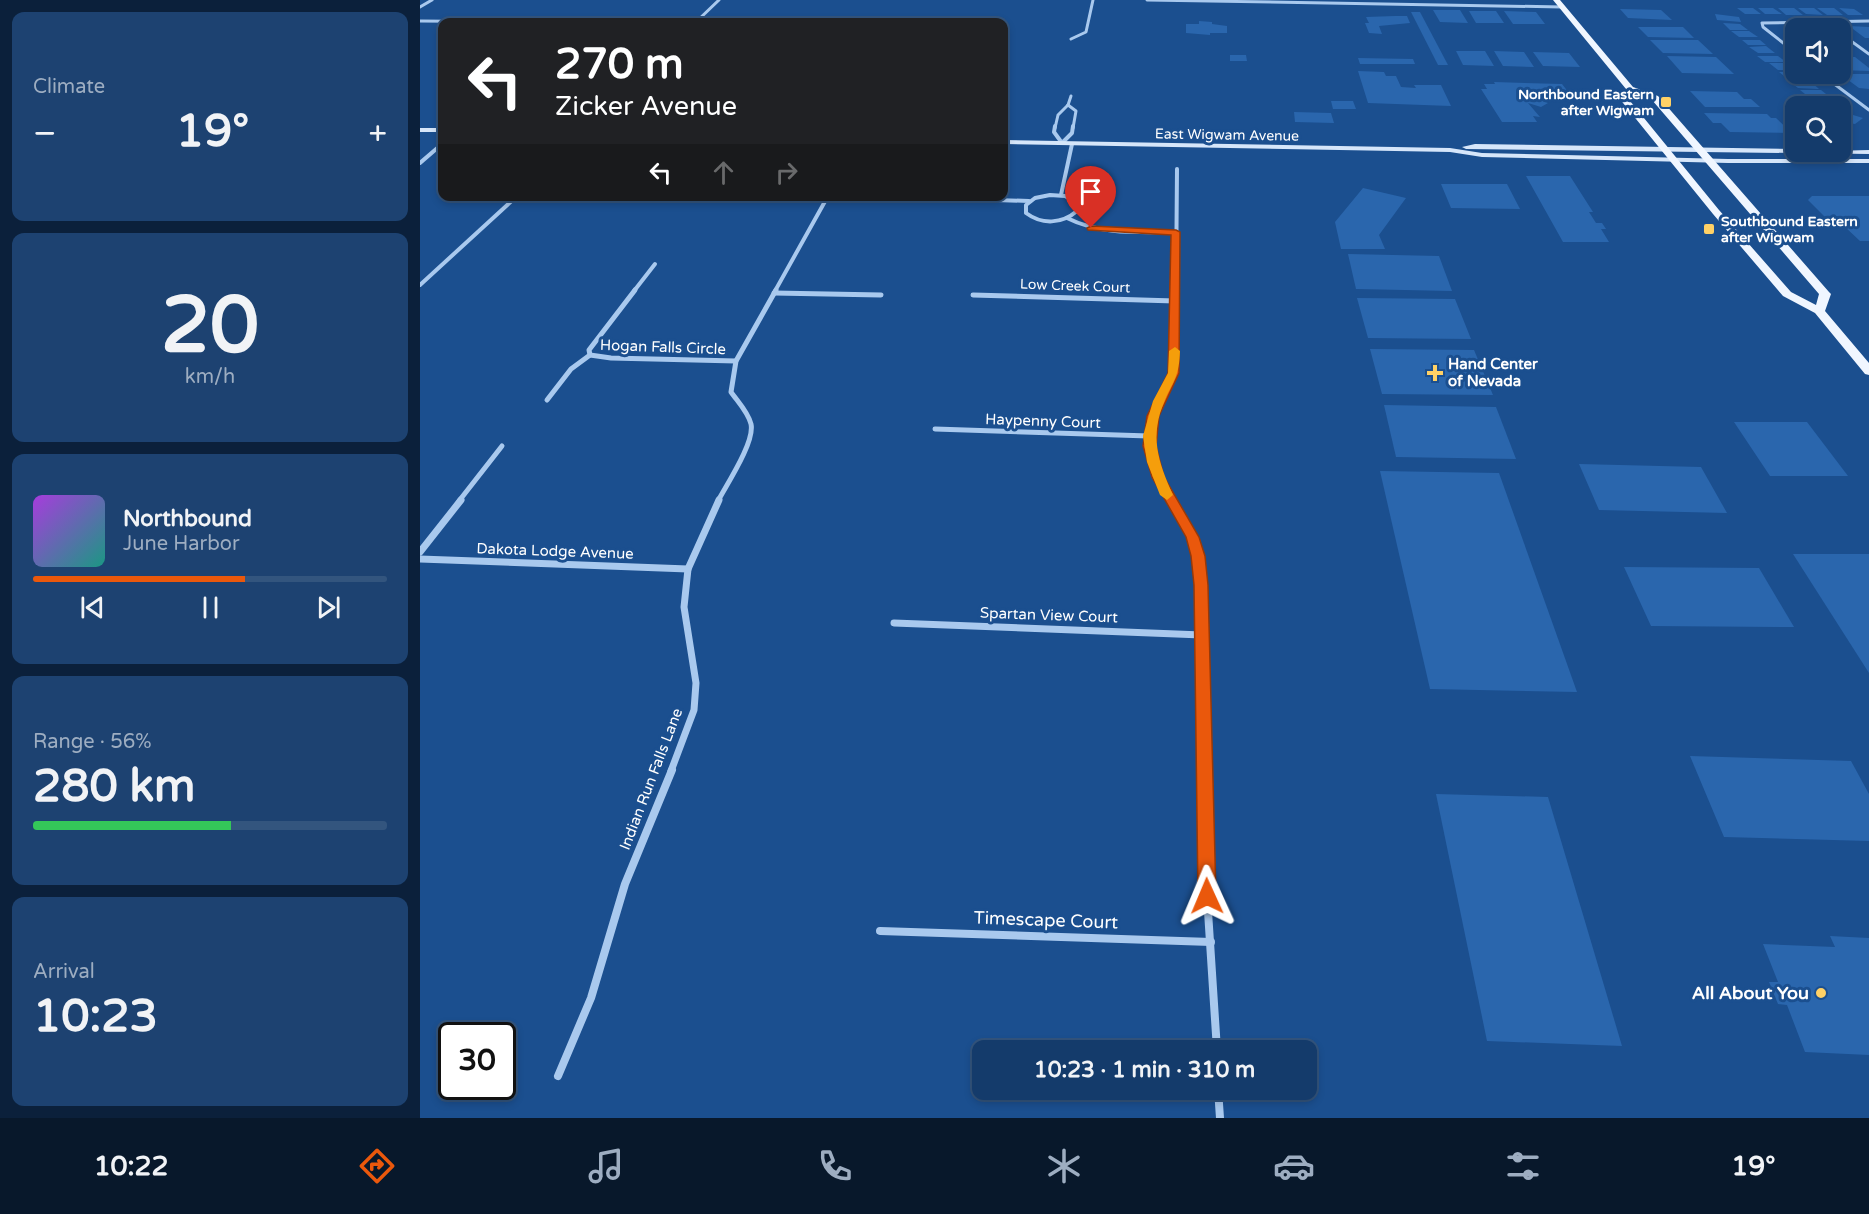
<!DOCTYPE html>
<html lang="en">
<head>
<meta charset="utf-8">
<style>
  :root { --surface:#143b6b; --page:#1d4271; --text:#f1f3f6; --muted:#9dadc1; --line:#33557e; --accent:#ea580c }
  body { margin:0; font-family:"Varela Round",sans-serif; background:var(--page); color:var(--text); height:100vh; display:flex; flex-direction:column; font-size:22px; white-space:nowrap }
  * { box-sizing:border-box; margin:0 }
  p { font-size:20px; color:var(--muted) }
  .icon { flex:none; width:33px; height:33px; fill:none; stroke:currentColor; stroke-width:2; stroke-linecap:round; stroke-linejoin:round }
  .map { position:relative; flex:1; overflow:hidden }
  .side { display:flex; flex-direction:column; gap:12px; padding:12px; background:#0b203b; width:420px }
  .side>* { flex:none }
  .banner { position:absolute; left:18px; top:18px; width:570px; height:183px; border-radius:12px; box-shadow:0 3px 9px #0003,0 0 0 2px var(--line); background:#202124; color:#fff; overflow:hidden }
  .fabs { position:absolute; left:1365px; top:18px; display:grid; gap:12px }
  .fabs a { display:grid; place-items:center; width:66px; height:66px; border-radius:12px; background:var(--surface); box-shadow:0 3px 9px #0003,0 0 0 2px var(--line); font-size:30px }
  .speed { position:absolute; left:18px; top:1022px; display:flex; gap:12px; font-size:30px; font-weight:700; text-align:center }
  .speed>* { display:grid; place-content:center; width:78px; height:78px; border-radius:50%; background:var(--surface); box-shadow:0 3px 9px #0003,0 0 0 2px var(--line); line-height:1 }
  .speed .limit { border:3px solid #111; border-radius:9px; background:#fff; color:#111 }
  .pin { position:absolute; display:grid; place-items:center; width:51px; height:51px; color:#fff; margin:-62px -26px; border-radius:50% 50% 50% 0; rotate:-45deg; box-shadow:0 0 6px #0007 }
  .pin .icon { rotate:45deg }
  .me { position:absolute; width:66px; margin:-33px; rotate:359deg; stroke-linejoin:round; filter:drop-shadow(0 0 4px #0008) }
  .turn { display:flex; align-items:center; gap:21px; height:126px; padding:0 18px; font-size:27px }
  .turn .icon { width:78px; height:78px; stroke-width:2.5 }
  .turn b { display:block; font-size:42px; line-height:51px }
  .lanes { display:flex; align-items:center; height:57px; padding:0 18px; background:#0003; justify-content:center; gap:30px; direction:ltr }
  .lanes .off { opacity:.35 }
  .big { font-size:45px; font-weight:800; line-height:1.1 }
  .side .tile { flex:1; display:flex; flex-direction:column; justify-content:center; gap:9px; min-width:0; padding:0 21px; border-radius:12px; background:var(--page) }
  .side .dial { align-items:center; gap:0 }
  .dial b { font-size:78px; line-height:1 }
  .song { display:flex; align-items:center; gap:18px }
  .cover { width:72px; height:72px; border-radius:9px; background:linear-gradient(135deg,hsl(280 70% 55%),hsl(170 70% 35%)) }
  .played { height:6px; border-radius:3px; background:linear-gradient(90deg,var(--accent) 60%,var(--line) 60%) }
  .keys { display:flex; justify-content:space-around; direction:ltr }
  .heat { display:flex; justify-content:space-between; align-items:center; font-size:33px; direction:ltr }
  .charge { height:9px; border-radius:4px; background:linear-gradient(90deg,#34c759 56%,var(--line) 0) }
  .trip { position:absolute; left:552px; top:1040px; width:345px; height:60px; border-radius:12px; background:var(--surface); box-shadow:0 3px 9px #0003,0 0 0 2px var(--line); font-weight:800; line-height:60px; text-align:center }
  .tabs { display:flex; height:96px; justify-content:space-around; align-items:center; background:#08182b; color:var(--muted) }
  .tabs .icon { width:42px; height:42px }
  .tabs .selected { color:var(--accent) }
  .tabs b { font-size:27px; color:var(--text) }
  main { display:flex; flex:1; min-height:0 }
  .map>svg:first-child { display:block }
  .building { fill:#2a66ad }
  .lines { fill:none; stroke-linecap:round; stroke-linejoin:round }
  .street-far4 { stroke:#a9c9ee; stroke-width:3 }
  .street-far3 { stroke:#a9c9ee; stroke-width:4 }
  .street-far2 { stroke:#a9c9ee; stroke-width:5 }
  .street-far1 { stroke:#a9c9ee; stroke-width:7 }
  .street { stroke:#a9c9ee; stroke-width:8 }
  .secondary { fill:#d6e6fa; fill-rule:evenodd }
  .primary { fill:#f0f6ff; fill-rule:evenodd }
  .route { fill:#ea580c; stroke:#983908; stroke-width:1.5 }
  .slow { fill:#f59e0b }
  .poi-dot { fill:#ffd166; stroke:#1b4f8f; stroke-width:2 }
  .labels { text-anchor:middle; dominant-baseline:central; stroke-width:6; stroke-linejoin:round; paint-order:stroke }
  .far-poi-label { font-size:14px; font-weight:bold; fill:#fff; stroke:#1b4f8f; text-anchor:end }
  .far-street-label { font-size:14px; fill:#fff; stroke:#1b4f8f }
  .street-label { font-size:15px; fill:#fff; stroke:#1b4f8f }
  .poi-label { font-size:15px; font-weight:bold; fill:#fff; stroke:#1b4f8f; text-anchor:start }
  .near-street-label { font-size:18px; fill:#fff; stroke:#1b4f8f }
  .near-poi-label { font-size:18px; font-weight:bold; fill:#fff; stroke:#1b4f8f; text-anchor:end }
</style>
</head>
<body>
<main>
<section class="side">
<div class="tile"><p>Climate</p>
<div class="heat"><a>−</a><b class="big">19°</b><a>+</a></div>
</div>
<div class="tile dial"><b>20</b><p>km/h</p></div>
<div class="tile">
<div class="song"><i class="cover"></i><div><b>Northbound</b><p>June Harbor</p></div></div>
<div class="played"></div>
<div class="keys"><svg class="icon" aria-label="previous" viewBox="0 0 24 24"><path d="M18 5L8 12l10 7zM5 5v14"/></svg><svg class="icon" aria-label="pause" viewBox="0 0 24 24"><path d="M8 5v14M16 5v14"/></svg><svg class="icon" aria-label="next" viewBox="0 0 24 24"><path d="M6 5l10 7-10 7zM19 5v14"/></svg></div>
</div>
<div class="tile"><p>Range · 56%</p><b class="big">280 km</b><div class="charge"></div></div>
<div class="tile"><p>Arrival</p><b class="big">10:23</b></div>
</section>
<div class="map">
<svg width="1449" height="1118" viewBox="0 0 1449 1118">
  <rect width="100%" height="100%" fill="#1b4f8f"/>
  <g class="building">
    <path d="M1317,8h16l8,6h-16z"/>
    <path d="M1338,8h15l9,6h-17z"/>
    <path d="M1358,8h16l9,7h-17z"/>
    <path d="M1378,8h16l9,7 -17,-1z"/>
    <path d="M1397,8h17l9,7h-16z"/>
    <path d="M1419,8l15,1 9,6h-15z"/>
    <path d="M1200,9l41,1 11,10 -44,-2z"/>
    <path d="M1013,10h27l8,13 -28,-1z"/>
    <path d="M1049,11h27l8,12h-28z"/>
    <path d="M1084,11l32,1 9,12h-32z"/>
    <path d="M991,12h9l28,53h-10z"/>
    <path d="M1295,14l24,3 2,5 -24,-2z"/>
    <path d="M975,16h12l3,7 -31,3 3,8 -13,-1 -4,-10h4l-3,-6z"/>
    <path d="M779,21l13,1v2l15,2v7h-17v2l-24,-2v-9h13z"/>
    <path d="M1303,23l17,1 8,6h-18z"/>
    <path d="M1429,26l20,1v11h-4z"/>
    <path d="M1218,27h45l11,11 -46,-1z"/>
    <path d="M1311,31h18l9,6h-19z"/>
    <path d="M1230,40h48l15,14 -50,-1z"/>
    <path d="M1322,40h18l6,5h-18z"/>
    <path d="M1346,46l9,7h-17l-9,-6z"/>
    <path d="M1036,51h29l9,15 -31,-1z"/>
    <path d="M1074,51l30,1 10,15 -31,-1z"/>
    <path d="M1113,52l36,1 11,14 -37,-1z"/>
    <path d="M810,55h16l1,6h-17z"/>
    <path d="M1247,56l49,1 18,17 -52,-1z"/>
    <path d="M1337,56h21l8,6h-21z"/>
    <path d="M1420,57h15l14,11v3l-29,-1z"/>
    <path d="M938,58l55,1 2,5h-55z"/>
    <path d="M1349,63h18l9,7h-18z"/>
    <path d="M938,71l26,1 2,4h10l5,11 15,1 -2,-3h27l10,21 -83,-3z"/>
    <path d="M1359,72h17l12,8 -20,-1z"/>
    <path d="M1420,74h29v15l-10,-1z"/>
    <path d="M1369,81h21l9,8 -21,-1z"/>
    <path d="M1074,82l68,2 10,13h-5l2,3 -32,-2 11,5 -7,4 -13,-4 12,14 -7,-1 4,6h-35l-21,-33h6l-3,-5h11z"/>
    <path d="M1380,90h21l10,8h-21z"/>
    <path d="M1270,91l47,1 7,7h7l9,8h-55z"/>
    <path d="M1391,100h20l7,6h-19z"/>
    <path d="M911,101h22l3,8h-23z"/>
    <path d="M1420,111l23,7 -8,6 -13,-2z"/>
    <path d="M874,112l37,1 3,10 -39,-1z"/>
    <path d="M1284,113l63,1 4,4h5l16,15 -62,-1 -9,-9h-8z"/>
    <path d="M1106,176h44l23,36h-4l7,11h6l4,6h-5l8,13h-46z"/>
    <path d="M1021,184h66l13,25 -69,-1z"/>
    <path d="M943,188l43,10 -27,37 6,14h-44l-6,-27z"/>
    <path d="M1392,196h57v45h-9l-16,-15 -16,-6 -20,-20z"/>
    <path d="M928,254l91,2 13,35 -96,-2z"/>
    <path d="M937,298l98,1 16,40 -103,-1z"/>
    <path d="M950,349l104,1 19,45 -111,-1z"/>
    <path d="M964,405l112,2 20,52 -120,-2z"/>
    <path d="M1314,422h73l41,54h-78z"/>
    <path d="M1159,464l122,3 26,46 -128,-3z"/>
    <path d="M960,471l119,2 78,219 -147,-3z"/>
    <path d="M1373,554h76v119z"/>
    <path d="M1204,567l135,1 35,59 -143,-1z"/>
    <path d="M1270,756l161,5 18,33v47l-145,-4z"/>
    <path d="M1016,794l112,3 74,249 -135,-5z"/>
    <path d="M1410,936l39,2v117l-64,-3 -18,-47 -9,-1 -9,-22h9l-15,-38 72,3z"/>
  </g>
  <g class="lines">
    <g class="street-far4">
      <path d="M727,0l415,7"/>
      <path d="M0,7l12,-7"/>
      <path d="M0,21l138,1"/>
      <path d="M276,22l23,-22"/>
      <path d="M1420,33l29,21"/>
      <path d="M651,39l15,-7 7,-32"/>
      <path d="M1376,53l-33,-26 -1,-4 107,-2"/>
      <path d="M1401,74l48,36"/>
      <path d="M648,105l8,6 -3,17"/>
      <path d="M648,105l3,-9"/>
      <path d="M635,128l3,-13 10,-10"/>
    </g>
    <g class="street-far3">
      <path d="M635,126l-1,6 8,11 10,-10 1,-7"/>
      <path d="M0,163l22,-19"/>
      <path d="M19,185h3"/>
      <path d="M630,195l15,1 11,6 1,9c-15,13 -35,14 -51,2v-8l9,-7z"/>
      <path d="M641,195l11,-51"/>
      <path d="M452,196l157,5"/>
      <path d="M647,218c34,17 71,14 108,14"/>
      <path d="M0,285l97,-89"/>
      <path d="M214,291l21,-27"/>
      <path d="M355,291l53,-95"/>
      <path d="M756,291l1,-122"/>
    </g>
    <g class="street-far2">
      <path d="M215,290l-46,60 1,5 21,3 125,3"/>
      <path d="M354,293l107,2"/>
      <path d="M553,295l202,6"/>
      <path d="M127,400l24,-31 19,-14"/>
      <path d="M515,429l214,7"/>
      <path d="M39,501l43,-55"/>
      <path d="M298,501c9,-17 37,-59 33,-77 -3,-12 -13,-22 -20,-32l5,-31 40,-71"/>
      <path d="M751,501c-17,-29 -28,-57 -15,-91 6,-14 14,-27 17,-42 6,-25 2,-53 3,-78"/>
    </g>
    <g class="street-far1">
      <path d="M750,500l24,41 6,25 5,205"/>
      <path d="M0,552l41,-52"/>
      <path d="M0,559l268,10"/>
      <path d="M474,623l308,12"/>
      <path d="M251,771l23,-61 2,-27 -12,-76 4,-38 31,-69"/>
    </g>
    <g class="street">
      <path d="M785,770l2,126 10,154"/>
      <path d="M460,931l331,11"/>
      <path d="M138,1076l33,-78 34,-114 47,-114"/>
      <path d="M798,1089l2,29"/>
    </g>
    <g class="secondary">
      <rect x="0" y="128" width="22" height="4"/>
      <path d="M584,140l446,8 32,5 246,6h141v4h-141l-246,-6 -32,-5 -446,-8z"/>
      <path d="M1055,144l321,5v3l73,-2v4l-403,-5 -4,-2z"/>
    </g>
    <path class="primary" d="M1133,0h7l73,87 25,9 171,196 2,2 -6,17 44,52v12l-4,-1 -50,-61 -32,-17 -70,-82 -94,-116v-4l7,-5zM1211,92l21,8 167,194 -3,11 -25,-13 -72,-82 -93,-114z"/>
  </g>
  <path class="route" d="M671,226l85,4 4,2 -1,141 -20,43 -3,30 8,31 35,60 6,19 3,29 8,311 -2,6 -7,3 -6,-3 -3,-6 -4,-311 -3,-29 -5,-19 -34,-60 -9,-31 4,-30 21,-43 3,-138 -83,-5 -1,-2z"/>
  <path class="slow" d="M755,347l5,4c-1,25 -5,27 -15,49 -16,36 -7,61 8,95l-6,5 -7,-5 -13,-33 -4,-26 10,-35 15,-28 1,-22z"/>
  <g class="poi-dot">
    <rect x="1240" y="96" width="12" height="12" rx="3"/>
    <rect x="1283" y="223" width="12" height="12" rx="3"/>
    <path d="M1012 364h6v6h6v6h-6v6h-6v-6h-6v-6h6z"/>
    <circle cx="1401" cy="993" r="6"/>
  </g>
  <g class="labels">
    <g class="far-poi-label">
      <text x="1234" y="94">Northbound Eastern<tspan x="1234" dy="16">after Wigwam</tspan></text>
      <text x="1301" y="221" text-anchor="start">Southbound Eastern<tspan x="1301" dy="16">after Wigwam</tspan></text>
    </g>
    <g class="far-street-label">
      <text transform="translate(807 135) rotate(1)">East Wigwam Avenue</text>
      <text transform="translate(655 286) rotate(2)">Low Creek Court</text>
    </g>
    <g class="street-label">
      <text transform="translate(243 347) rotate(2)">Hogan Falls Circle</text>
      <text transform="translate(623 421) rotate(2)">Haypenny Court</text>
      <text transform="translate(135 551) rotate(2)">Dakota Lodge Avenue</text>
      <text transform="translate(629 615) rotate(2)">Spartan View Court</text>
      <text transform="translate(231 779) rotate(-69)">Indian Run Falls Lane</text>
    </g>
    <g class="poi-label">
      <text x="1028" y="364">Hand Center<tspan x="1028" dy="17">of Nevada</tspan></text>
    </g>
    <g class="near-street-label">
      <text transform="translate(626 920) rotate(2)">Timescape Court</text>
    </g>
    <g class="near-poi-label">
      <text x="1389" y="993">All About You</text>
    </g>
  </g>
</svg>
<div class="fabs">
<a><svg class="icon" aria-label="sound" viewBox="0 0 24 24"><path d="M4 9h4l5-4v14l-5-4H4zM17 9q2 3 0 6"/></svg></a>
<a><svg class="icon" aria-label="search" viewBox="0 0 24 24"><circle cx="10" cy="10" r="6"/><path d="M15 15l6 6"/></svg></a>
</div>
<div class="speed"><div class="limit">30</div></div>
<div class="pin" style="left:671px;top:228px;background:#d93025"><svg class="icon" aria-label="arrive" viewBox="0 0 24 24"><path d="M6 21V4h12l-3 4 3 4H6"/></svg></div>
<svg class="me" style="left:787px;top:896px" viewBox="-20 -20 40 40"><path d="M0-17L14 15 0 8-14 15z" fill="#ea580c" stroke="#fff" stroke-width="4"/></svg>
<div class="trip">10:23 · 1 min · 310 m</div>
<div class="banner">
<div class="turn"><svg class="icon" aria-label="left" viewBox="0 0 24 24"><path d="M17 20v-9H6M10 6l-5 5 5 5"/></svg><div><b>270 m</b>Zicker Avenue</div></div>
<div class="lanes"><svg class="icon" aria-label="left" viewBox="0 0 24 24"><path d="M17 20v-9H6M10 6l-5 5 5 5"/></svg><svg class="icon off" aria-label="ahead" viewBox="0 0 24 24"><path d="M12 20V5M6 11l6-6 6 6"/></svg><svg class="icon off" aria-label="right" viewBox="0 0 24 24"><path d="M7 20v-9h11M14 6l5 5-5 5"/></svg></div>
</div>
</div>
</main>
<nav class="tabs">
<b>10:22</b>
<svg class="icon selected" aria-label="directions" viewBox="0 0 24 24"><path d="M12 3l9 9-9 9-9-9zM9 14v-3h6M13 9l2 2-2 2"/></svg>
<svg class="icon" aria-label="music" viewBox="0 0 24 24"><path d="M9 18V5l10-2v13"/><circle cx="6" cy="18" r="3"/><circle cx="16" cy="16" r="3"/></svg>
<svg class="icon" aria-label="phone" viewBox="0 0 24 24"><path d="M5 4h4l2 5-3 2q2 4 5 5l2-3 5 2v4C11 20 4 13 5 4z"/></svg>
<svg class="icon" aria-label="climate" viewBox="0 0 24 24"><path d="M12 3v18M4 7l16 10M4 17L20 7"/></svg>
<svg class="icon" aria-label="car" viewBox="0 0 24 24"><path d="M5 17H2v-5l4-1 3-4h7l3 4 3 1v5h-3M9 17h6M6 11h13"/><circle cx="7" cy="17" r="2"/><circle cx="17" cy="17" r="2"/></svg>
<svg class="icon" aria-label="filters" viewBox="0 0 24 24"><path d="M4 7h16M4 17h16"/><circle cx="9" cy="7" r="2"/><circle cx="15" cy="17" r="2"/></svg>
<b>19°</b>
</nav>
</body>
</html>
